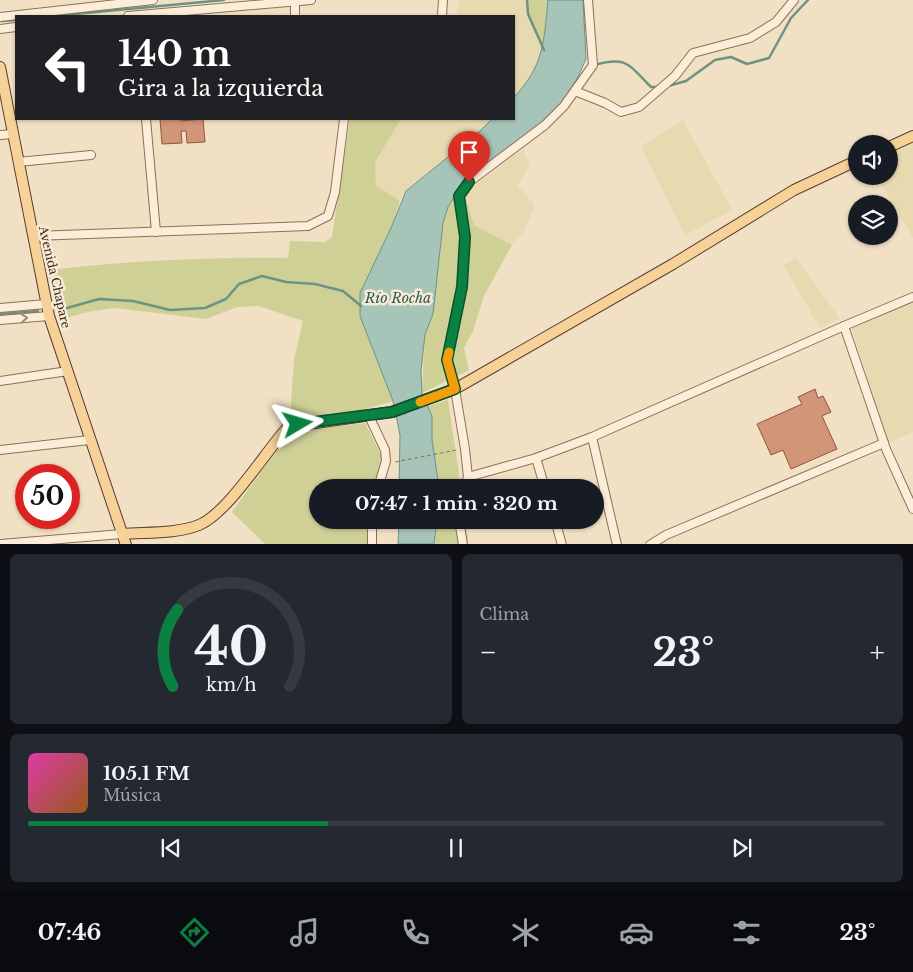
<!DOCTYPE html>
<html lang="es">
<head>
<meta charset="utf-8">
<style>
  :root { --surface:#171b24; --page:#242831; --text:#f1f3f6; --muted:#9ea1a6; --line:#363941; --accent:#0b8043 }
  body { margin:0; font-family:"Libre Baskerville",serif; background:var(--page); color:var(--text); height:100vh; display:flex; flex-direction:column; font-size:19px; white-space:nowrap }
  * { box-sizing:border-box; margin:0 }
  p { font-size:16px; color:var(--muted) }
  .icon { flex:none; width:28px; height:28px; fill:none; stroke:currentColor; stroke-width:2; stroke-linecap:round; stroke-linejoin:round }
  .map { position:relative; height:544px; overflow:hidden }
  .side { display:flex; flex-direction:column; gap:10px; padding:10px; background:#0d0f14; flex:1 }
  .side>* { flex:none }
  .guide { position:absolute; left:15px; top:15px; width:500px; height:105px; border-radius:0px; box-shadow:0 1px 4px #0004; background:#202124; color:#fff; overflow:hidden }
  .buttons { position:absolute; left:848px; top:135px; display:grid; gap:10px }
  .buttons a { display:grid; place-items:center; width:50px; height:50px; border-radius:50%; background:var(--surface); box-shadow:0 1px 4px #0004; font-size:25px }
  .speed { position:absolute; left:15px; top:464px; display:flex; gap:10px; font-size:25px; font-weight:700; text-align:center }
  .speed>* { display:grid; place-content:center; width:65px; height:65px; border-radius:50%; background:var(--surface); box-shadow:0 1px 4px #0004; line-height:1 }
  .speed .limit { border:8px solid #d22; background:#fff; color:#111 }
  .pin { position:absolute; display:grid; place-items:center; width:42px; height:42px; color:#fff; margin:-51px -21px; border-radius:50% 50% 50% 0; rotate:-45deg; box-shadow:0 0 5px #0007 }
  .pin .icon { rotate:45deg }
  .me { position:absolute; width:55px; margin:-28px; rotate:83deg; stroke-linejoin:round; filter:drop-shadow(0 0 4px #0008) }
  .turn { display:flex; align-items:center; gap:18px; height:105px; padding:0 20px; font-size:22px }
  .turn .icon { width:65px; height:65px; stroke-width:2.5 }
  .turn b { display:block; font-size:35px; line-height:42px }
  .big { font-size:38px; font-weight:700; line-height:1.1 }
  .side .tile { flex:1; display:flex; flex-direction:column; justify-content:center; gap:8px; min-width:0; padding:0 18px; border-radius:8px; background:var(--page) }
  .side .dial { align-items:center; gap:0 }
  .dial svg { height:130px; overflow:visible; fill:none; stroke:var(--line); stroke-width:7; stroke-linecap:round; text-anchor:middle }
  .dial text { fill:var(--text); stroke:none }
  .song { display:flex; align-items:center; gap:15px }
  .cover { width:60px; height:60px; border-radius:8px; background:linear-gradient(135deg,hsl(320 70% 55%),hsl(30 70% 35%)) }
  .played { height:5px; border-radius:2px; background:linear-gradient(90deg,var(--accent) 35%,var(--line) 35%) }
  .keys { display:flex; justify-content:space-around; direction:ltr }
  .heat { display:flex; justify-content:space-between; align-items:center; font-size:28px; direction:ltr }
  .side .tiles { flex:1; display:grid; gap:10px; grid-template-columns:1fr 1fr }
  .tile:last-child { grid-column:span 2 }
  .trip { position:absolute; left:309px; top:479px; width:295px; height:50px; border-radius:25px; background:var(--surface); box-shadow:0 1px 4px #0004; font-weight:700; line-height:50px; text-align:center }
  .menu { display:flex; height:80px; justify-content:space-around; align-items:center; background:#090b0e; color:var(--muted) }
  .menu .icon { width:35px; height:35px }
  .menu .selected { color:var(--accent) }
  .menu b { font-size:22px; color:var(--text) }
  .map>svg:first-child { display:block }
  .farmland { fill:#e7dab0 }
  .green { fill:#ced096 }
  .water { fill:#a6c4b8; stroke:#6c9386 }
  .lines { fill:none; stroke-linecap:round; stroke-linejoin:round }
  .stream { stroke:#6c9386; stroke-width:2.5 }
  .building { fill:#d19577; stroke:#8e563d }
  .minor-casing { stroke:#8d7059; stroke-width:10 }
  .major-casing { stroke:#5a3e2d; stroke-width:12 }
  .path { stroke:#8d7059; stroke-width:1; stroke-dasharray:4 2.5; stroke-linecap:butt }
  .minor { stroke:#fbedd7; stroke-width:8 }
  .major { stroke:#f6d299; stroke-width:10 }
  .oneway { stroke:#9c8c7a }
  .route-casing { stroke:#07532c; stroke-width:12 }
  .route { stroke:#0b8043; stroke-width:9 }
  .slow { stroke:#f59e0b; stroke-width:9 }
  .labels { text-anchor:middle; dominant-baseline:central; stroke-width:5; stroke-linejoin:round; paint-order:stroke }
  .street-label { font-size:12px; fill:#3c2a1e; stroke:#f8ead4 }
  .water-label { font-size:14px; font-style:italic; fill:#2c5c55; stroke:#f8ead4 }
</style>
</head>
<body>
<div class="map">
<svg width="913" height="545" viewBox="0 0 913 545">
  <rect width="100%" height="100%" fill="#f1e0c3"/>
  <g class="farmland">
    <path d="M459,0h68l1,14 15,35 -13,32 -16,16v-81h-58z"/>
    <path d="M401,119h91l-12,12 -74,59 -6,11 -24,-15 -1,-24z"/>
    <path d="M683,120l49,90 -47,25 -44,-89z"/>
    <path d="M913,141v97l-36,-62h12v-24z"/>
    <path d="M523,149l7,17 -13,19 18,20 -11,27 -12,13 -38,-20 -7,-28 6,-10z"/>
    <path d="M796,258l44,61 -20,9 -37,-63z"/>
    <path d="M913,303v129l-25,11 -36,-115z"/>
  </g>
  <g class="green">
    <path d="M527,0h21l-5,49 -15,-35z"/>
    <path d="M350,119h51l-26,43 1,24 24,15 -9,27 -31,65v23l33,85 -35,10 -68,6 4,-58 9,-38 -44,-15 -22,1 -31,12 -91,-11 -28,4 -28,8 -6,-18 -5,-32c80,-9 159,-13 240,-12l2,-17 35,1 7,-5z"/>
    <path d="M462,185l12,40 38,20 -28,51 -11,35 -9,17 5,22 -47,23 3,-59 8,-20 10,-91 5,-16z"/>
    <path d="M448,400l13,87h-22l-7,-47v-24l-4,-10z"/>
    <path d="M365,423l18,36 -9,28 -56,1v32h49v24h-102l-33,-32 55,-76 10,-5z"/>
    <path d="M437,520h27l4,18 -1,6 -33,1z"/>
  </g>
  <g class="water">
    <path d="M548,0h35l3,59 -10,22 -19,29 -95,75 -14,22 -5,16 -10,91 -8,20 -4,38 1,21 10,23v24l7,47h-40l1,-52 -7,-34 -33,-85v-23l31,-65 15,-37 74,-60 12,-12h22v-22c30,-31 30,-56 34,-97z"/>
    <path d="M399,520h38l-3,24h-36z"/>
  </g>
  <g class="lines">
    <g class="stream">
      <path d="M527,0l1,14 16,36"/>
      <path d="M54,16l170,-16"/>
      <path d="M2,21l14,-1"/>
      <path d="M594,65c33,-9 34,-1 57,22h5"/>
      <path d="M668,86l18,-5 29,-21 16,-3 16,7 22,-6 22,-40 17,-18"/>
      <path d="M60,310l39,-11 34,2 37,9 35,-2 21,-9 13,-15 23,-8 24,6 29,2 28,7 18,15"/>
      <path d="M0,314l38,-3"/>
    </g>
  </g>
  <g class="building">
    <path d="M160,119h20v2l23,-2 2,23 -18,1 -1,-12h-5l1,12 -20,1z"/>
    <path d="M815,389l3,9 5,-2 8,16 -9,4 15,33 -46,20 -8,-19 -12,5 -14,-31 45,-20 -4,-7z"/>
  </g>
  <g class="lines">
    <defs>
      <g id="minor">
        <path d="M295,1v15"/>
        <path d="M128,16l183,-16"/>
        <path d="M442,16l1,-16"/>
        <path d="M0,17l153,-17"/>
        <path d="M0,29l16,-2"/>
        <path d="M575,91l30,12 16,9 18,-5 36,-31 18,-23 57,-15 26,-16 18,-22"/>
        <path d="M146,119l10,113"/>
        <path d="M0,135l13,-1"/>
        <path d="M18,162l73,-7"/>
        <path d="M33,236l275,-10 20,-10 7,-24 9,-73"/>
        <path d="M0,308l46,-4"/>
        <path d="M0,320l49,-4"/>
        <path d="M844,326l42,123 27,60"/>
        <path d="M0,381l68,-10"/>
        <path d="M369,416l16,34 1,11 -8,27"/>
        <path d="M592,437l25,108"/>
        <path d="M0,450l89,-10"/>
        <path d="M536,458l9,30"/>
        <path d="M468,477l68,-19 56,-21 252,-111 69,-29"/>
        <path d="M464,488l4,-11 -3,-28 -10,-60 -8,-29 15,-73 3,-50 -6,-41 10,-14 76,-57 19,-19 29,-41 -5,-65"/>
        <path d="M372,520v25"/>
        <path d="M459,520l4,25"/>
        <path d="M555,520l7,25"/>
        <path d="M0,544l122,-10"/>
        <path d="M650,545l16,-10 218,-92"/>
      </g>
      <g id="major">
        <path d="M0,67l49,249 77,229"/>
        <path d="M889,147l24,-11"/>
        <path d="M122,534c25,-2 54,0 77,-9 29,-12 66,-73 89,-98l104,-15 63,-23 218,-125 121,-74 62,-29"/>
      </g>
    </defs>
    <use href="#minor" class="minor-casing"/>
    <use href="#major" class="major-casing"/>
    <path class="path" d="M395,462l62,-12"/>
    <use href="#minor" class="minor"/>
    <use href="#major" class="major"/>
  </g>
  <defs><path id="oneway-chevron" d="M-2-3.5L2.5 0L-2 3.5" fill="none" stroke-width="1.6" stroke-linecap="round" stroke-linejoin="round" transform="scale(1.25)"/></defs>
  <use class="oneway" href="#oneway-chevron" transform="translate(24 318) rotate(-5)"/>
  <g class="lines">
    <defs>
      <path id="route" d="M298,424l94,-12 63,-23 -8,-29 15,-73 3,-50 -6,-41 10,-14"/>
    </defs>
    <use href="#route" class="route-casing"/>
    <use href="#route" class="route"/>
    <path class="slow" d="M420,402l35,-13 -8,-29 2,-8"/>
  </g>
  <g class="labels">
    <g class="street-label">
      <text transform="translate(55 277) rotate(77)">Avenida Chapare</text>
    </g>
    <g class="water-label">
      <text x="398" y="298">Río Rocha</text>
    </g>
  </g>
</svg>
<div class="buttons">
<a><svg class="icon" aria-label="sound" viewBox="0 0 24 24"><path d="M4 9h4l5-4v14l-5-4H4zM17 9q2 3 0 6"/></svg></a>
<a><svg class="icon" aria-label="layers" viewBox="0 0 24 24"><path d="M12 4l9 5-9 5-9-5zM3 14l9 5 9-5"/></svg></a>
</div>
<div class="speed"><div class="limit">50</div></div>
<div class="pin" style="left:469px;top:182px;background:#d93025"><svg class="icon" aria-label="arrive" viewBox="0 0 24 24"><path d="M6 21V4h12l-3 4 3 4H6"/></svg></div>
<svg class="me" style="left:298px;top:424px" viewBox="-20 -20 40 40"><path d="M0-17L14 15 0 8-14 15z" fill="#0b8043" stroke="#fff" stroke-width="4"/></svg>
<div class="trip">07:47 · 1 min · 320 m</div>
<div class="guide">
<div class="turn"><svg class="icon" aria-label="left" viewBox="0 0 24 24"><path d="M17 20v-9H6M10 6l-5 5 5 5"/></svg><div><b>140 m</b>Gira a la izquierda</div></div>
</div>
</div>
<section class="side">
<div class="tiles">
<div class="tile dial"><svg viewBox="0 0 100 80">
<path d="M14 69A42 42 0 1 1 86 69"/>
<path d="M14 69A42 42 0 0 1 17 22" stroke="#0b8043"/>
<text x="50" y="56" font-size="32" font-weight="700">40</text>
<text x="50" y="72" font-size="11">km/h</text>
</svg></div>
<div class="tile"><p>Clima</p>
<div class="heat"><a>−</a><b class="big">23°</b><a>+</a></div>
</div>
<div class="tile">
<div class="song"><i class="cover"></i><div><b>105.1 FM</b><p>Música</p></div></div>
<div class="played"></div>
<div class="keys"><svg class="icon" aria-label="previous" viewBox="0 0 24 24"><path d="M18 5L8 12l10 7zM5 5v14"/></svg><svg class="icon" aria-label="pause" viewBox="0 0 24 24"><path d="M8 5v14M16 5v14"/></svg><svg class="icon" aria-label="next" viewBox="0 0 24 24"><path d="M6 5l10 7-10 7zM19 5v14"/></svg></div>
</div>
</div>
</section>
<nav class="menu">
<b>07:46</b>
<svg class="icon selected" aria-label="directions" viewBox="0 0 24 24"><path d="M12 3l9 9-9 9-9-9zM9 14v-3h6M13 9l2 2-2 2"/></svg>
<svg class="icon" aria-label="music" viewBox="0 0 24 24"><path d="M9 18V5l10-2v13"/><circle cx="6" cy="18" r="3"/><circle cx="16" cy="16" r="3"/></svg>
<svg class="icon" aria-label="phone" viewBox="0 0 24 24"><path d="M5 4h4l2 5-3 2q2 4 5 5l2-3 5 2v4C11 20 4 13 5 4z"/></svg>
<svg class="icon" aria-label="climate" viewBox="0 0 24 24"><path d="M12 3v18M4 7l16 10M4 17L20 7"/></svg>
<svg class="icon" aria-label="car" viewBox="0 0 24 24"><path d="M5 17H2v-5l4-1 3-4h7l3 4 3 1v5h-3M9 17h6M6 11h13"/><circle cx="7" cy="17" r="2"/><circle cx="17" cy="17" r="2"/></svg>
<svg class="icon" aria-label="filters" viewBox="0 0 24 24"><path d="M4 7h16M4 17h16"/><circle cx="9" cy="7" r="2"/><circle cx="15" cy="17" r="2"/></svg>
<b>23°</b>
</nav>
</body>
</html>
